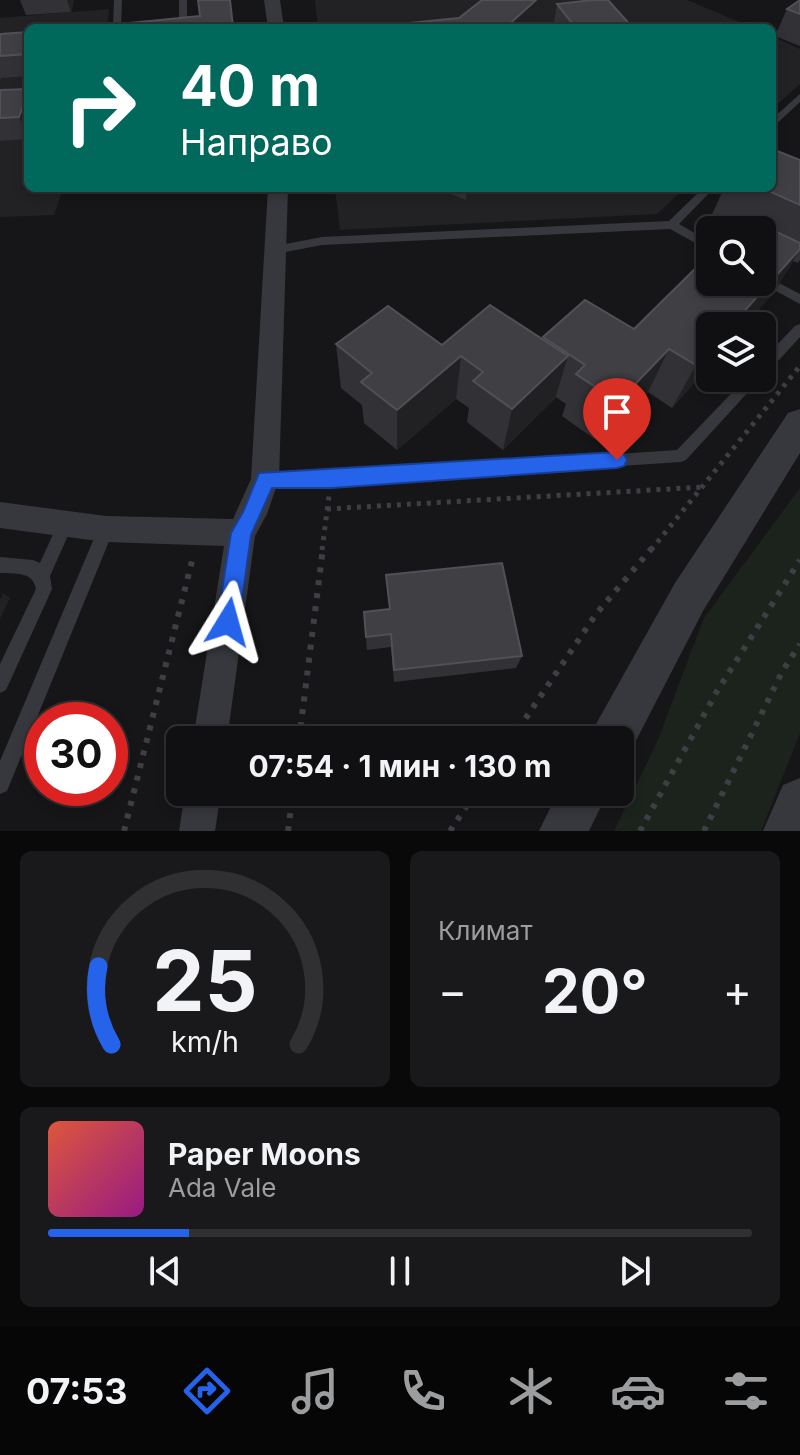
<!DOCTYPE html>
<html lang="ru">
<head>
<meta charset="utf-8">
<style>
  :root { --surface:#101012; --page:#19191b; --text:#f1f3f6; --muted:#9c9d9f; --line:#303032; --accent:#2563eb }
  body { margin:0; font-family:Inter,sans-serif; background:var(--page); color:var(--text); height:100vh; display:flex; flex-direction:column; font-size:30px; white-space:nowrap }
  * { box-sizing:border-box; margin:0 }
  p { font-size:26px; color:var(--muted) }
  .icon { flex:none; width:44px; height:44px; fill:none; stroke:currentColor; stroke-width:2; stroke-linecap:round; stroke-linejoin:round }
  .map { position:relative; height:831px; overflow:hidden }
  .panel { display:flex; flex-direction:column; gap:20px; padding:20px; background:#09090a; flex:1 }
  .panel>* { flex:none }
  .top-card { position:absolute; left:24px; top:24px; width:752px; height:168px; border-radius:12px; box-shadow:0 4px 12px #0003,0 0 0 2px var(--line); background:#00695c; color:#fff; overflow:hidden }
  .controls { position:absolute; left:696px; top:216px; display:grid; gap:16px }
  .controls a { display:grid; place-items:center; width:80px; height:80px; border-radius:12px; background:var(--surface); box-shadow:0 4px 12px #0003,0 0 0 2px var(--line); font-size:40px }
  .speed { position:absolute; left:24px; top:702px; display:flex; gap:16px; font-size:40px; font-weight:700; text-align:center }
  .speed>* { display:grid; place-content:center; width:104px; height:104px; border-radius:50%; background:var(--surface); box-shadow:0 4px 12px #0003,0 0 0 2px var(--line); line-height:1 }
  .speed .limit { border:12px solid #d22; background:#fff; color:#111 }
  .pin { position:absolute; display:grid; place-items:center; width:68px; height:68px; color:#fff; margin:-82px -34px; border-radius:50% 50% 50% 0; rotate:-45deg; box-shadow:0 0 8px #0007 }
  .pin .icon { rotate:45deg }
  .me { position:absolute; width:88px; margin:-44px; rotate:8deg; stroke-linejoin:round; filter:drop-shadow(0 0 6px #0008) }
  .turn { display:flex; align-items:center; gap:28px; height:168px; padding:0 24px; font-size:36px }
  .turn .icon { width:104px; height:104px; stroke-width:2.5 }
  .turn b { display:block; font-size:56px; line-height:68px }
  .big { font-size:60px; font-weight:700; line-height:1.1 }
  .panel .card { flex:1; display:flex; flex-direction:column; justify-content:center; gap:12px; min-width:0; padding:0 28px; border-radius:12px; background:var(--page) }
  .panel .dial { align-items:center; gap:0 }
  .dial svg { height:208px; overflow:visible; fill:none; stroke:var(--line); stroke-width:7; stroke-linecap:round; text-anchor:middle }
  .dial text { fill:var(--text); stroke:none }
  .song { display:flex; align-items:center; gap:24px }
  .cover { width:96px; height:96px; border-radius:12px; background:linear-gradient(135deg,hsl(10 70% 55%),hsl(310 70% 35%)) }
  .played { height:8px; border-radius:4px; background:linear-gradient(90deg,var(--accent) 20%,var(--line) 20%) }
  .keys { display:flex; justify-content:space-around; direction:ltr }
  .heat { display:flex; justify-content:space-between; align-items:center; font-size:44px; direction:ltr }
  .panel .tiles { flex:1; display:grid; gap:20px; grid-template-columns:1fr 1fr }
  .card:last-child { grid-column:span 2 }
  .trip { position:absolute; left:166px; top:726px; width:468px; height:80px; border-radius:12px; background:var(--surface); box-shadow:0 4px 12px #0003,0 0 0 2px var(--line); font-weight:700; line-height:80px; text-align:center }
  .tab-bar { display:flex; height:128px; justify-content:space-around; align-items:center; background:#060607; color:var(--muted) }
  .tab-bar .icon { width:56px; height:56px }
  .tab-bar .current { color:var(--accent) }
  .tab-bar b { font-size:36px; color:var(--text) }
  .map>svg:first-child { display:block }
  .built { fill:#222225 }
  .green { fill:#1c231d }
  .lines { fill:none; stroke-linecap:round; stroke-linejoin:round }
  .path-far1 { stroke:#3d3f44; stroke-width:5; stroke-dasharray:4 6; stroke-linecap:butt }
  .path { stroke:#3d3f44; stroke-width:6; stroke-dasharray:5 8; stroke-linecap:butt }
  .service { fill:#37383d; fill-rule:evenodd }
  .minor { fill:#37383d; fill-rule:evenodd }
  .tertiary { fill:#37383d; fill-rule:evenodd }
  .wall { fill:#323236 }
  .shaded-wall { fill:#212124 }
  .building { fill:#3f3f44; stroke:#4f5156; stroke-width:2 }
  .route { fill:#2563eb; stroke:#184099; stroke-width:2 }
</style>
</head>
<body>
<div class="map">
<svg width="800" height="831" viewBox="0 0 800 831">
  <rect width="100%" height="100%" fill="#161618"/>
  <g class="built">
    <path d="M315,0h372l67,28h-436z"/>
    <path d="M109,9l-2,19h-79v160h35l-9,27 -54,2v-199z"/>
    <path d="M772,36l28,13v35l-28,25z"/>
    <path d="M335,188h350l-28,26 -317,16z"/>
  </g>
  <path class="green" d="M800,488v245l-39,98h-147l43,-89 47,-124z"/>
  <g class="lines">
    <g class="path-far1">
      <path d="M327,509l376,-22"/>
      <path d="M322,550l7,-54"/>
      <path d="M651,550l149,-184"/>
    </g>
    <g class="path">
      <path d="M299,740l24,-192"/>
      <path d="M511,740l85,-126 56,-66"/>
      <path d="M124,831l69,-274"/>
      <path d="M288,831l5,-39"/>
      <path d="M450,831l26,-39"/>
      <path d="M640,831l76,-138 84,-133"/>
      <path d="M704,831l78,-159 18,-28"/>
    </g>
    <g class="service">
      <path d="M114,0h8l-1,28h-8z"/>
      <rect x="179" y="0" width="8" height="28"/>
      <path d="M800,94v8l-28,26v-9z"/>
      <path d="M703,188h11l-35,36 31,18v9l-40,-22 -348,16 -47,9 -6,-4 6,-4 47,-9 347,-16z"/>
      <path d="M762,274l38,20v10l-41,-22h3z"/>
      <path d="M800,324v13l-33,36 -5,1v-14l33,-34z"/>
      <path d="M746,378h15l-75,82 -5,2 -350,23h-66l-5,-1 -2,-5 2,-5 5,-1h66l346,-23z"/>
      <path d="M65,517l5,2 3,5 -23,52 2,13 -46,101 -6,3v-29l36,-75c-3,-18 -21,-15 -36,-16v-16l33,3 7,3 20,-44z"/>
      <path d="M106,522l6,2 2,5 -107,262 -7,3v-33l98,-232 2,-5z"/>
    </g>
    <g class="minor">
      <path d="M264,0h16l4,28h-16z"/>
      <path d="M268,188h20l-9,291 -12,35 -12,22 -28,204h-34l31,-194 -118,-4 -106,-14v-26l106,14 127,3 18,-40z"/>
      <path d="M185,792h36l-6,39h-36z"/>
    </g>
    <g class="tertiary">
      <path d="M800,409v44l-97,158 -75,145 -8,3v-19h-31l7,-16 79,-141 113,-170z"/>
      <path d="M800,778v53h-37l20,-46z"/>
      <path d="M558,792h50l-19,39h-50z"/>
    </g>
  </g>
  <g class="wall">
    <path d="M20,0h54l-3,12 -45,3z"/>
    <path d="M800,0v46l-25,-10 12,-27z"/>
    <path d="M557,4l76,24h-80z"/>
    <path d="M28,32v44l-27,2 -1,3v-47z"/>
    <path d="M28,89v50l-28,2v-51z"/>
    <path d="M800,160v100l-2,3 -5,-2 -18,30 -31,35h-34v39l-38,43 -24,-16 -48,51 -38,-27 4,-12 -10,-7 -53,53 -36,-28 2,-14 -13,-9 -59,51 -33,-27 -2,-18 -21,-17 -5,-44 106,1 101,-6v-2l91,-8 128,-99h-33l-20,-9 15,-33h48z"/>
    <path d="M435,188h42l-11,12z"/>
    <path d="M386,575l136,81 -6,12 -122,14 -3,-35 -24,3 -1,-13 23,-28z"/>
  </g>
  <g class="shaded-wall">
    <path d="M67,0h7l-3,12z"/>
    <path d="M230,0h1l4,28h-2z"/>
    <path d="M536,0h9l-1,12 -18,16h-21z"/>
    <path d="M28,92v44l-9,-19z"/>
    <path d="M467,188h10l-11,12z"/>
    <path d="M800,249l-25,42 -31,35h-13z"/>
    <path d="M669,349l-21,43 -48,51 18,-41z"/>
    <path d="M710,349v16l-38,43 24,-43z"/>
    <path d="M461,356l-5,43 -59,51v-40z"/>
    <path d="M568,356l-13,43 -52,51 9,-41z"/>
    <path d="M3,593l7,5 -10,21v-20z"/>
  </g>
  <g class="building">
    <path d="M198,0h32l3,28h-113v-4l80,-8z"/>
    <path d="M482,0h54l-31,28h-116l-1,-3 71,-7z"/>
    <path d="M593,0h15l25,28h-57l-19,-24z"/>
    <path d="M800,0v14l-13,-5z"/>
    <path d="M28,32v22l-28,2v-22z"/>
    <path d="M28,89v3l-9,25 -19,1v-28z"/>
    <path d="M772,149l28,11v45l-38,-17h10z"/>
    <path d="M752,220l48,23v6l-69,77h-21v23l-14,16 -27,-16 -51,53 -42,-28 9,-9 -42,-28 42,-37 49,29 76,-75v28h52v-52h-28l7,-8 6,3z"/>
    <path d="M490,305l78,51 -56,53 -39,-28 10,-9 -22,-16 -64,54 -36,-28 11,-9 -36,-29 52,-38 54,39z"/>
    <path d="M502,563l20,93 -128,14 -3,-36 -25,3 -2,-25 26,-3 -4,-34z"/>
  </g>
  <path class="route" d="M617,452l7,2 3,6 -3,6 -7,2 -286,20h-59l-21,47 -12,87 -3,8 -8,3 -8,-3 -3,-8 14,-89 13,-23 15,-37z"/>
</svg>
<div class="controls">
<a><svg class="icon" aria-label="search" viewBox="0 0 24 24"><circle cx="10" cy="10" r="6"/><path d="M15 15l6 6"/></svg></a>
<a><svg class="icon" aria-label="layers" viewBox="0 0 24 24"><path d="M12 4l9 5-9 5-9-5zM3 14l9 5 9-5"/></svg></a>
</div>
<div class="speed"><div class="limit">30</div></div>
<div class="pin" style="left:617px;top:460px;background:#d93025"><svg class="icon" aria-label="arrive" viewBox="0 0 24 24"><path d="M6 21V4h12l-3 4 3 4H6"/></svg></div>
<svg class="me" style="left:228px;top:622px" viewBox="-20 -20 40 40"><path d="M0-17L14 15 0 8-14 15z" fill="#2563eb" stroke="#fff" stroke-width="4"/></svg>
<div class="trip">07:54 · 1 мин · 130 m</div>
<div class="top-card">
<div class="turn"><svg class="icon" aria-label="right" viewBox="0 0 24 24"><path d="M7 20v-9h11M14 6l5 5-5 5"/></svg><div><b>40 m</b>Направо</div></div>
</div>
</div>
<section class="panel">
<div class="tiles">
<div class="card dial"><svg viewBox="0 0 100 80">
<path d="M14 69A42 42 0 1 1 86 69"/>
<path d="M14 69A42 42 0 0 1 9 39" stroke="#2563eb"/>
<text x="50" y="56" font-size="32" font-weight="700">25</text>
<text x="50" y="72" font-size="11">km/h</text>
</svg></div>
<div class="card"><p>Климат</p>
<div class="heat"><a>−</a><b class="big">20°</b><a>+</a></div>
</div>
<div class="card">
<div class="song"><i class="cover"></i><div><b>Paper Moons</b><p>Ada Vale</p></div></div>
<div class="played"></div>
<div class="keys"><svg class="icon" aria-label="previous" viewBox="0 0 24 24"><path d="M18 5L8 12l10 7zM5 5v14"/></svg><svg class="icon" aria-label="pause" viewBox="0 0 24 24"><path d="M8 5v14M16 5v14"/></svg><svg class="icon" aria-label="next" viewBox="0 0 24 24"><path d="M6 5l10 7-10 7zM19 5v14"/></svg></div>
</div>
</div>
</section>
<nav class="tab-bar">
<b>07:53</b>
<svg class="icon current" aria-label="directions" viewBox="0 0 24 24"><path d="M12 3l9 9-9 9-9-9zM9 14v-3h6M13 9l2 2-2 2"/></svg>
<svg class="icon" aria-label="music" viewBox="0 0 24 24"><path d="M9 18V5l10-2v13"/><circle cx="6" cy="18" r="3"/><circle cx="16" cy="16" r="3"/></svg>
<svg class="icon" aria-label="phone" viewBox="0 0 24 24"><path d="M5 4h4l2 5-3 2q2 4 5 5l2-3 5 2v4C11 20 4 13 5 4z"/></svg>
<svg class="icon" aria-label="climate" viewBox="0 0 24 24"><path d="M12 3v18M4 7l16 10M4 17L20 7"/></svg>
<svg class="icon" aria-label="car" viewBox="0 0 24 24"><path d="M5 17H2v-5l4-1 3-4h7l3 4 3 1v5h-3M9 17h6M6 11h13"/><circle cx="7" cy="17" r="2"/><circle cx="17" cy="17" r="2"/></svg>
<svg class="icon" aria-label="filters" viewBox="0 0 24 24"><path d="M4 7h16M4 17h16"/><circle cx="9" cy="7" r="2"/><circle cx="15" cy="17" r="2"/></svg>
</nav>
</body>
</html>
